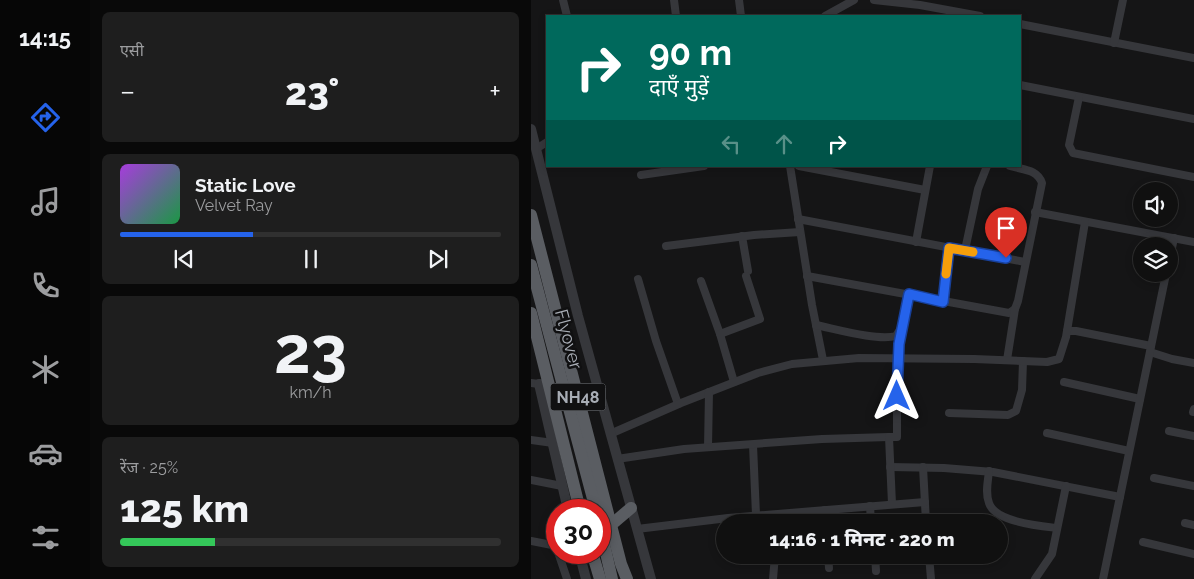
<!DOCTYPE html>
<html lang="hi">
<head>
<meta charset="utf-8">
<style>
  :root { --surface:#101010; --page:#1e1e1e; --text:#f1f3f6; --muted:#9c9d9f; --line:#303030; --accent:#2563eb }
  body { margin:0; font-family:Raleway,"Noto Sans Devanagari",sans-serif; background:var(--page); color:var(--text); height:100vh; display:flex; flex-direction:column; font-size:19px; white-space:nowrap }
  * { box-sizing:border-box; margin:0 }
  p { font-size:16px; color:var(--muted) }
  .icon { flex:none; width:28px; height:28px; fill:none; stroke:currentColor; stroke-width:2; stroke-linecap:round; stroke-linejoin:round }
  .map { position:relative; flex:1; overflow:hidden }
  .details { display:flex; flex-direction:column; gap:12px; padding:12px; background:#090909; width:441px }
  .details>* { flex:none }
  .guide { position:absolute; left:15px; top:15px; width:475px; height:152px; border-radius:0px; box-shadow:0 2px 8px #0003,0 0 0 1px var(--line); background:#00695c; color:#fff; overflow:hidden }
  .buttons { position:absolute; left:602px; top:182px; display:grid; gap:10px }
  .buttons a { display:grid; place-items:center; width:45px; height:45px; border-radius:50%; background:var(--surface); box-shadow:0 2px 8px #0003,0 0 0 1px var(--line); font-size:25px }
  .speed { position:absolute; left:15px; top:499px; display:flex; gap:10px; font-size:25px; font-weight:700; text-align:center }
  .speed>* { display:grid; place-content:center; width:65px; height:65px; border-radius:50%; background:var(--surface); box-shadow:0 2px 8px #0003,0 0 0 1px var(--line); line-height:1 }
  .speed .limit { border:8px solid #d22; background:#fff; color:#111 }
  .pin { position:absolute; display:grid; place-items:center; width:42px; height:42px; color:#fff; margin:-51px -21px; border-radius:50% 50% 50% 0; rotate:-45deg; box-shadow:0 0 5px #0007 }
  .pin .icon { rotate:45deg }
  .me { position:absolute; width:55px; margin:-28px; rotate:0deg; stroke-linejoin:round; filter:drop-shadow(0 0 4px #0008) }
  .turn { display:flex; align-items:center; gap:18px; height:105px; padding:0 20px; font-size:22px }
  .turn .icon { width:65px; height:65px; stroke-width:2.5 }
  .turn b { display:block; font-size:35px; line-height:42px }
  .lanes { display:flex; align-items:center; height:48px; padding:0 20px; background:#0003; justify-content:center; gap:25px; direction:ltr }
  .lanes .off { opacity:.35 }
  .big { font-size:38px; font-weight:800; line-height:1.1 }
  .details .card { flex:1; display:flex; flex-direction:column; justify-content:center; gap:8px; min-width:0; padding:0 18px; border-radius:8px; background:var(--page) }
  .details .dial { align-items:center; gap:0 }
  .dial b { font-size:65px; line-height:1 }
  .song { display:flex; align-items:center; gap:15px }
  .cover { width:60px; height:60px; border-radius:8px; background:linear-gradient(135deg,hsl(280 70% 55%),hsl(140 70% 35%)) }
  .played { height:5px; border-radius:2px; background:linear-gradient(90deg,var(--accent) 35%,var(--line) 35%) }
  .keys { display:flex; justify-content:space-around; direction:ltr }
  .heat { display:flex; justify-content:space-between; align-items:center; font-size:28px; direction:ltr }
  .charge { height:8px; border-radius:4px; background:linear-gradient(90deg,#34c759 25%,var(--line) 0) }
  .trip { position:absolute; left:185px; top:514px; width:292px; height:50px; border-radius:25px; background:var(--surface); box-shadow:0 2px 8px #0003,0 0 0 1px var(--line); font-weight:800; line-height:50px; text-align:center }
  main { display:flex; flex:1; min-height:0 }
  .tabs { display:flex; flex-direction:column; width:90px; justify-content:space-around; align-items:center; background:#060606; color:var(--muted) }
  .tabs .icon { width:35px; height:35px }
  .tabs .current { color:var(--accent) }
  .tabs b { font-size:22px; color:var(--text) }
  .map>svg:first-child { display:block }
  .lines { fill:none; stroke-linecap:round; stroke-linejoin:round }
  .minor { stroke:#36373b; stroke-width:8 }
  .tertiary { stroke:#36373b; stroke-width:10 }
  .trunk { stroke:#5a5d62; stroke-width:12 }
  .route-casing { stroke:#184099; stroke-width:12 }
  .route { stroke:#2563eb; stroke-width:9 }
  .slow { stroke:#f59e0b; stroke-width:9 }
  .labels { text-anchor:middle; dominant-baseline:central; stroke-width:5; stroke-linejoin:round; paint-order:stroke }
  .shield { fill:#101011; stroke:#7a7e84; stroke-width:1 }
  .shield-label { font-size:16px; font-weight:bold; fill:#a8adb5 }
  .street-label { font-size:18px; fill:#a8adb5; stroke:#101011 }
</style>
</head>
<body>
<main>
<nav class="tabs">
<b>14:15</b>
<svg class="icon current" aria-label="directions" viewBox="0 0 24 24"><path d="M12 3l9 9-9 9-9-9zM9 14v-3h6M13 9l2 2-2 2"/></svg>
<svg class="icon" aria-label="music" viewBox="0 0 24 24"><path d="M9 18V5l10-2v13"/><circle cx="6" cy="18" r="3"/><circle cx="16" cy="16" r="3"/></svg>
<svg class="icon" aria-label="phone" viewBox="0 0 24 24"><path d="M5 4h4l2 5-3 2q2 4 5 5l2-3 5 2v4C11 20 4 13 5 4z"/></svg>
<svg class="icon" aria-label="climate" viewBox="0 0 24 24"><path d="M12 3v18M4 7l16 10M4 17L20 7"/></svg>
<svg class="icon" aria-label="car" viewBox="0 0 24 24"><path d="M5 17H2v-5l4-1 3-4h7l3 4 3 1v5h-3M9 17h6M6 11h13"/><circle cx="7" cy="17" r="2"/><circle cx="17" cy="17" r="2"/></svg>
<svg class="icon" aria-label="filters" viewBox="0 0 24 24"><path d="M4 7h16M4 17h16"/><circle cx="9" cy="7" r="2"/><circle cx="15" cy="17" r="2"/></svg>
</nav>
<section class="details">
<div class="card"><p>एसी</p>
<div class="heat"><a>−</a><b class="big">23°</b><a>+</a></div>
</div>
<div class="card">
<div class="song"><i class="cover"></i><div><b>Static Love</b><p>Velvet Ray</p></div></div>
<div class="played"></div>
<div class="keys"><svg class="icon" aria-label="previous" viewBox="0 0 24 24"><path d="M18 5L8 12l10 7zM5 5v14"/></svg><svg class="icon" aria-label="pause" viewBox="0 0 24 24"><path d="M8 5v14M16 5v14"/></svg><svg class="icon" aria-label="next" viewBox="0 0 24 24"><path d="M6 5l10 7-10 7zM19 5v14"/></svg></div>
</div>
<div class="card dial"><b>23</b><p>km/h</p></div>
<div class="card"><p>रेंज · 25%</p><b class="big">125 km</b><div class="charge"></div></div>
</section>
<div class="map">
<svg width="663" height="579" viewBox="0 0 663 579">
  <rect width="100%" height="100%" fill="#151516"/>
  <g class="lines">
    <g class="minor">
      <path d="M32,0l4,16"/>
      <path d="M143,0l2,16"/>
      <path d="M208,0l2,16"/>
      <path d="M343,0l46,5 60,11"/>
      <path d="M294,16l29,-16"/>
      <path d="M489,24l174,34"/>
      <path d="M583,43l9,-43"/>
      <path d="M489,85l174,34"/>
      <path d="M548,97l-10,48 4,8 121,24"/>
      <path d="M5,149l11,-7"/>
      <path d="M259,166l22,139 11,55"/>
      <path d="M268,166l126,24"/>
      <path d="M110,175l63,-9"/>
      <path d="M504,212l159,30"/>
      <path d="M267,219l227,43"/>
      <path d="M211,236l6,35"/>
      <path d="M385,242l14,-76"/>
      <path d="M135,246l88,-11 46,-3"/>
      <path d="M434,250l13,-61 9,-23"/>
      <path d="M639,258l4,-20"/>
      <path d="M276,276l202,37 6,-4 3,-8 24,-118c-5,-14 -19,-13 -32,-17"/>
      <path d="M107,279l18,62 22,63"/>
      <path d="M170,281l19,53"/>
      <path d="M413,302l5,-54"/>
      <path d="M285,325c20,4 61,16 80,11l7,-11 6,-31"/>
      <path d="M536,331h9l75,15"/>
      <path d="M619,352l22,7 22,4"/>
      <path d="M476,360l8,-51"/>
      <path d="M203,382l-14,-48 40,-15 -14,-43"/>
      <path d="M533,382l76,17"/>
      <path d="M0,383l8,1"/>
      <path d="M662,412l1,-3"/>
      <path d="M418,413l59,2 8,-4 6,-21 1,-29"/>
      <path d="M638,431l25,5"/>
      <path d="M516,433l82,18"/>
      <path d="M79,434l71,-31 77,-30 34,-9 67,-6 115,1 73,3 12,-3 7,-22 19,-115"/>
      <path d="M0,440l22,3"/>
      <path d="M222,445l3,70"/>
      <path d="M177,447l1,-55"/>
      <path d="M86,459l67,-10 138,-10 67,-2"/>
      <path d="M359,467l54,1 49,4 127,25"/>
      <path d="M392,467l3,55"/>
      <path d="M458,471c-1,10 -4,22 0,32 6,19 51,23 68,25"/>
      <path d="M623,478l40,8"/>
      <path d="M0,480l31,6"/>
      <path d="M361,504l-3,-67h8v-79l4,-28"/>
      <path d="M339,506l1,16"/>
      <path d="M294,510l1,12"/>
      <path d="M654,523l9,2"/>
      <path d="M106,529l91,-11 197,-16"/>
      <path d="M0,541l26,5"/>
      <path d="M612,542l51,12"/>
      <path d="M27,552l9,27"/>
      <path d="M297,555l1,13"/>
      <path d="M344,555l1,16"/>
      <path d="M398,555l2,24"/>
      <path d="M242,579l2,-24"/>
      <path d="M504,579l17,-25 14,-68"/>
      <path d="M572,579l63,-305"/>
    </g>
    <g class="tertiary">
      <path d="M0,129l47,187 73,263"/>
      <path d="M19,385l-11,-1 29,126"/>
      <path d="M48,552l7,27"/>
    </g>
    <g class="trunk">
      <path d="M0,215l90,349 6,15"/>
      <path d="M0,265l65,245"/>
      <path d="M0,313l49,197"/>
      <path d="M80,525l20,-17"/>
      <path d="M69,527l12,52"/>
      <path d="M61,552l8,27"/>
    </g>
  </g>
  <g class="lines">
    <defs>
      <path id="route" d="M366,396l2,-52 10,-50 34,8 6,-54 57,10"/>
    </defs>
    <use href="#route" class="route-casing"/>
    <use href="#route" class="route"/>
    <path class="slow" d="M415,274l3,-26 24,4"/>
  </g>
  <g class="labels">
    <rect class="shield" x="19.5" y="383.5" width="55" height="27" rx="4"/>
    <g class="shield-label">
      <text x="47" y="397">NH48</text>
    </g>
    <g class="street-label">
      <text transform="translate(38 339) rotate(75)">Flyover</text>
    </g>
  </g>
</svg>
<div class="buttons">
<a><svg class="icon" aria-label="sound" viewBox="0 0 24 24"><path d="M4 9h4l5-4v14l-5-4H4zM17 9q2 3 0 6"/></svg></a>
<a><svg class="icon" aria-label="layers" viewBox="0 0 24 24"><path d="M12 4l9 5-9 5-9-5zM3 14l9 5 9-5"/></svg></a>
</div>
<div class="speed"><div class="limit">30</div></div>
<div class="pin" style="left:475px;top:258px;background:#d93025"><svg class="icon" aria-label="arrive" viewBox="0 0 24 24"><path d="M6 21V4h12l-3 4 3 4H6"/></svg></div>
<svg class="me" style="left:366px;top:396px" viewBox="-20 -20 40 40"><path d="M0-17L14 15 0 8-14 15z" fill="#2563eb" stroke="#fff" stroke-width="4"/></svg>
<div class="trip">14:16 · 1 मिनट · 220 m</div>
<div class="guide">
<div class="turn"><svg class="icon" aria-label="right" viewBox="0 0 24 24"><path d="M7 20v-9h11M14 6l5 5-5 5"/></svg><div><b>90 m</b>दाएँ मुड़ें</div></div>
<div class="lanes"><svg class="icon off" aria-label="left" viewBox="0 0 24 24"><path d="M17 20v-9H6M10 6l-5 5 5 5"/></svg><svg class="icon off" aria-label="ahead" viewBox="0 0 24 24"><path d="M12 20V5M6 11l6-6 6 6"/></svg><svg class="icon" aria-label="right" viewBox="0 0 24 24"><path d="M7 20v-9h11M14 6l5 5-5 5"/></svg></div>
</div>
</div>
</main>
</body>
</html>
